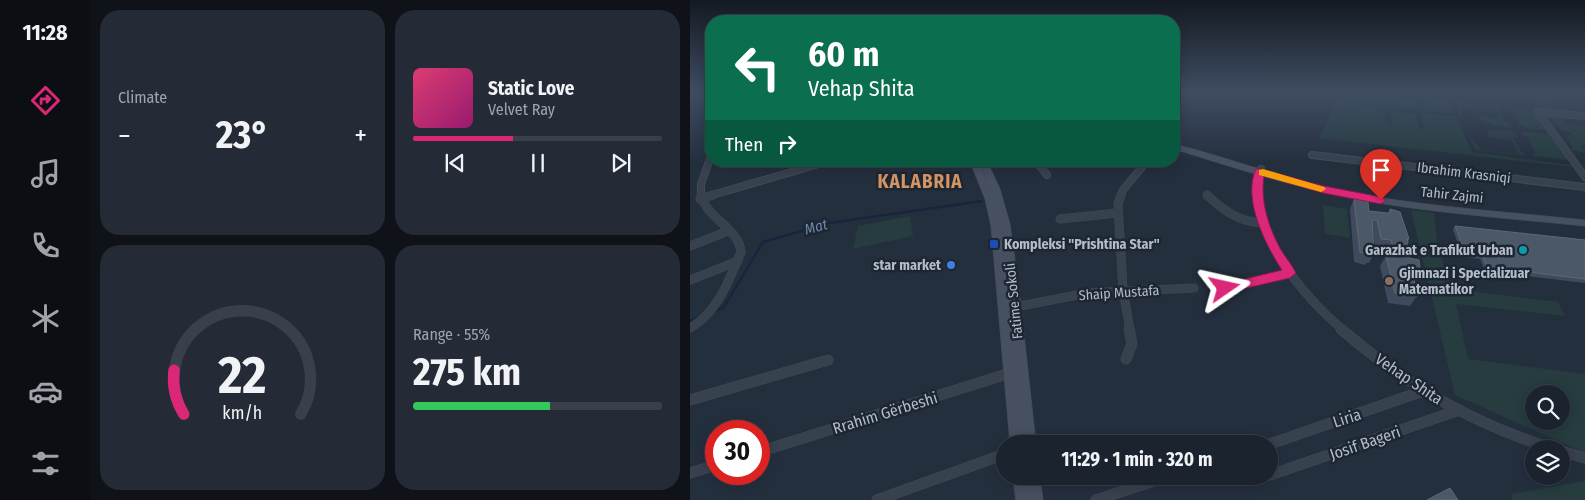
<!DOCTYPE html>
<html lang="en">
<head>
<meta charset="utf-8">
<style>
  :root { --surface:#1b232e; --page:#242b36; --text:#f1f3f6; --muted:#a0a4aa; --line:#39404a; --accent:#db2777 }
  body { margin:0; font-family:"Fira Sans Condensed",sans-serif; background:var(--page); color:var(--text); height:100vh; display:flex; flex-direction:column; font-size:19px; white-space:nowrap }
  * { box-sizing:border-box; margin:0 }
  p { font-size:16px; color:var(--muted) }
  .icon { flex:none; width:28px; height:28px; fill:none; stroke:currentColor; stroke-width:2; stroke-linecap:round; stroke-linejoin:round }
  .map { position:relative; flex:1; overflow:hidden }
  .details { display:flex; flex-direction:column; gap:10px; padding:10px; background:#0f1319; width:600px }
  .details>* { flex:none }
  .banner { position:absolute; left:15px; top:15px; width:475px; height:152px; border-radius:20px; box-shadow:0 2px 12px #0003,0 0 0 1px var(--line); background:#0b6e4f; color:#fff; overflow:hidden }
  .tools { position:absolute; left:835px; top:385px; display:grid; gap:10px }
  .tools a { display:grid; place-items:center; width:45px; height:45px; border-radius:50%; background:var(--surface); box-shadow:0 2px 12px #0003,0 0 0 1px var(--line); font-size:25px }
  .speed { position:absolute; left:15px; top:420px; display:flex; gap:10px; font-size:25px; font-weight:700; text-align:center }
  .speed>* { display:grid; place-content:center; width:65px; height:65px; border-radius:50%; background:var(--surface); box-shadow:0 2px 12px #0003,0 0 0 1px var(--line); line-height:1 }
  .speed .limit { border:8px solid #d22; background:#fff; color:#111 }
  .pin { position:absolute; display:grid; place-items:center; width:42px; height:42px; color:#fff; margin:-51px -21px; border-radius:50% 50% 50% 0; rotate:-45deg; box-shadow:0 0 5px #0007 }
  .pin .icon { rotate:45deg }
  .me { position:absolute; width:55px; margin:-28px; rotate:79deg; stroke-linejoin:round; filter:drop-shadow(0 0 4px #0008) }
  .turn { display:flex; align-items:center; gap:18px; height:105px; padding:0 20px; font-size:22px }
  .turn .icon { width:65px; height:65px; stroke-width:2.5 }
  .turn b { display:block; font-size:35px; line-height:42px }
  .then { display:flex; align-items:center; height:48px; padding:0 20px; background:#0003; gap:10px; font-size:19px }
  .big { font-size:38px; font-weight:700; line-height:1.1 }
  .details .tile { flex:1; display:flex; flex-direction:column; justify-content:center; gap:8px; min-width:0; padding:0 18px; border-radius:20px; background:var(--page) }
  .details .dial { align-items:center; gap:0 }
  .dial svg { height:130px; overflow:visible; fill:none; stroke:var(--line); stroke-width:7; stroke-linecap:round; text-anchor:middle }
  .dial text { fill:var(--text); stroke:none }
  .song { display:flex; align-items:center; gap:15px }
  .cover { width:60px; height:60px; border-radius:8px; background:linear-gradient(135deg,hsl(340 70% 55%),hsl(320 70% 35%)) }
  .played { height:5px; border-radius:2px; background:linear-gradient(90deg,var(--accent) 40%,var(--line) 40%) }
  .keys { display:flex; justify-content:space-around; direction:ltr }
  .heat { display:flex; justify-content:space-between; align-items:center; font-size:28px; direction:ltr }
  .charge { height:8px; border-radius:4px; background:linear-gradient(90deg,#34c759 55%,var(--line) 0) }
  .details .tiles { flex:1; display:grid; gap:10px; grid-template-columns:repeat(2,1fr) }
  .trip { position:absolute; left:306px; top:435px; width:282px; height:50px; border-radius:25px; background:var(--surface); box-shadow:0 2px 12px #0003,0 0 0 1px var(--line); font-weight:700; line-height:50px; text-align:center }
  main { display:flex; flex:1; min-height:0 }
  .menu { display:flex; flex-direction:column; width:90px; justify-content:space-around; align-items:center; background:#0b0e12; color:var(--muted) }
  .menu .icon { width:35px; height:35px }
  .menu .active { color:var(--accent) }
  .menu b { font-size:22px; color:var(--text) }
  .map>svg:first-child { display:block }
  .green { fill:#263c3f; fill-rule:evenodd }
  .lines { fill:none; stroke-linecap:round; stroke-linejoin:round }
  .stream { stroke:#17263c; stroke-width:2.5 }
  .street-far2-casing { stroke:#414a57; stroke-width:8 }
  .street-far1-casing { stroke:#414a57; stroke-width:9 }
  .street-casing { stroke:#414a57; stroke-width:11 }
  .secondary-casing { stroke:#414a57; stroke-width:1 }
  .street-far2 { stroke:#38414e; stroke-width:6 }
  .street-far1 { stroke:#38414e; stroke-width:8 }
  .street { stroke:#38414e; stroke-width:10 }
  .secondary { fill:#465061; fill-rule:evenodd }
  .wall { fill:#3f4b5c }
  .building { fill:#4b5868; stroke:#5c6777 }
  .route { fill:#db2777; stroke:#8e194d }
  .slow { fill:#f59e0b }
  .transit-dot { fill:#1a4fb4; stroke:#1d2633; stroke-width:2 }
  .culture-dot { fill:#0f9aa8; stroke:#1d2633; stroke-width:2 }
  .shop-dot { fill:#3f7fe0; stroke:#1d2633; stroke-width:2 }
  .education-dot { fill:#8d6e63; stroke:#1d2633; stroke-width:2 }
  .labels { text-anchor:middle; dominant-baseline:central; stroke-width:5; stroke-linejoin:round; paint-order:stroke }
  .street-label { font-size:14px; fill:#b4bcc9; stroke:#1d2633 }
  .poi-label { font-size:14px; font-weight:bold; fill:#b4bcc9; stroke:#1d2633; text-anchor:start }
  .water-label { font-size:15px; font-style:italic; fill:#6d86a8; stroke:#1d2633 }
  .near-street-label { font-size:16px; fill:#b4bcc9; stroke:#1d2633 }
  .district-label { font-size:19px; font-weight:bold; letter-spacing:1px; fill:#d59563; stroke:#1d2633 }
</style>
</head>
<body>
<main>
<nav class="menu">
<b>11:28</b>
<svg class="icon active" aria-label="directions" viewBox="0 0 24 24"><path d="M12 3l9 9-9 9-9-9zM9 14v-3h6M13 9l2 2-2 2"/></svg>
<svg class="icon" aria-label="music" viewBox="0 0 24 24"><path d="M9 18V5l10-2v13"/><circle cx="6" cy="18" r="3"/><circle cx="16" cy="16" r="3"/></svg>
<svg class="icon" aria-label="phone" viewBox="0 0 24 24"><path d="M5 4h4l2 5-3 2q2 4 5 5l2-3 5 2v4C11 20 4 13 5 4z"/></svg>
<svg class="icon" aria-label="climate" viewBox="0 0 24 24"><path d="M12 3v18M4 7l16 10M4 17L20 7"/></svg>
<svg class="icon" aria-label="car" viewBox="0 0 24 24"><path d="M5 17H2v-5l4-1 3-4h7l3 4 3 1v5h-3M9 17h6M6 11h13"/><circle cx="7" cy="17" r="2"/><circle cx="17" cy="17" r="2"/></svg>
<svg class="icon" aria-label="filters" viewBox="0 0 24 24"><path d="M4 7h16M4 17h16"/><circle cx="9" cy="7" r="2"/><circle cx="15" cy="17" r="2"/></svg>
</nav>
<section class="details">
<div class="tiles">
<div class="tile"><p>Climate</p>
<div class="heat"><a>−</a><b class="big">23°</b><a>+</a></div>
</div>
<div class="tile">
<div class="song"><i class="cover"></i><div><b>Static Love</b><p>Velvet Ray</p></div></div>
<div class="played"></div>
<div class="keys"><svg class="icon" aria-label="previous" viewBox="0 0 24 24"><path d="M18 5L8 12l10 7zM5 5v14"/></svg><svg class="icon" aria-label="pause" viewBox="0 0 24 24"><path d="M8 5v14M16 5v14"/></svg><svg class="icon" aria-label="next" viewBox="0 0 24 24"><path d="M6 5l10 7-10 7zM19 5v14"/></svg></div>
</div>
<div class="tile dial"><svg viewBox="0 0 100 80">
<path d="M14 69A42 42 0 1 1 86 69"/>
<path d="M14 69A42 42 0 0 1 8 42" stroke="#db2777"/>
<text x="50" y="56" font-size="32" font-weight="700">22</text>
<text x="50" y="72" font-size="11">km/h</text>
</svg></div>
<div class="tile"><p>Range · 55%</p><b class="big">275 km</b><div class="charge"></div></div>
</div>
</section>
<div class="map">
<svg width="895" height="500" viewBox="0 0 895 500">
  <rect width="100%" height="100%" fill="#242f3e"/>
  <g class="green">
    <path d="M651,92h42l6,4 13,1 20,8v-5l-3,-1 8,-3 7,1 -8,4c9,0 11,-4 23,-3l7,16 -100,-11 3,18 -1,-16 25,3 3,16 7,1 -3,-14 26,3 3,14 5,1 -4,-16 36,3 16,36 98,13 3,2 -254,-29z"/>
    <path d="M838,92h18l13,17 -20,-1z"/>
    <path d="M766,101l44,4 2,3h-5l8,14 5,1 2,5 -19,-3 -14,-6 -1,-3 22,2 -7,-12 -20,-2 2,4 -15,-1 3,11h-3l-5,-16z"/>
    <path d="M817,105l25,6 15,19c-11,-1 -23,0 -31,-8h3z"/>
    <path d="M860,117l12,1 4,6 19,2v19h-3l3,7 -11,-1 -3,-4h2l-8,-12h7l-2,-3 -8,-1z"/>
    <path d="M811,130l14,2 3,5h-5l9,16 5,3 -51,-6 -10,-19 15,19 38,4 -8,-14 -22,-3 -2,-2 2,-4z"/>
    <path d="M833,131l26,3 19,26 -34,-4 -1,-2 3,-1 -9,-16 -4,-1 -2,-3z"/>
    <path d="M633,205l24,4 3,29 -25,-4z"/>
    <path d="M721,210l23,3 4,36 14,40 106,13 7,14 -109,-12 12,55 117,15v79l-130,-58zM844,394h27v27h-27z"/>
    <path d="M220,216l3,20 -60,13 5,-23z"/>
    <path d="M895,481v19h-73l-1,-6z"/>
  </g>
  <g class="lines">
    <g class="stream">
      <path d="M22,312l12,-5 39,-65 66,-19 153,-22"/>
      <path d="M0,321l10,-4"/>
    </g>
    <defs>
      <g id="street-far2">
        <path d="M18,92l3,3"/>
        <path d="M848,112l47,65"/>
        <path d="M848,112l47,4"/>
        <path d="M622,155l273,32"/>
        <path d="M349,161l1,5 7,9"/>
        <path d="M517,195l1,1"/>
        <path d="M11,196v-12l10,-28"/>
        <path d="M19,196l120,-35"/>
        <path d="M431,196l2,-6 24,-29"/>
        <path d="M567,196l4,-27"/>
      </g>
      <g id="street-far1">
        <path d="M431,195l-3,9 5,86 7,40"/>
        <path d="M517,195c17,16 32,27 56,28"/>
        <path d="M567,195c-1,6 2,13 4,19 12,45 47,86 82,116"/>
        <path d="M10,199l13,-4"/>
        <path d="M370,219l57,-6"/>
        <path d="M0,246l38,-15"/>
        <path d="M0,280l48,-19"/>
        <path d="M535,288l65,-15"/>
        <path d="M325,307l72,-14 107,-5"/>
        <path d="M0,328c28,-16 39,-48 51,-76 -2,-24 -34,-33 -40,-57"/>
      </g>
      <g id="street">
        <path d="M651,329c67,57 128,93 212,120"/>
        <path d="M436,359l6,-15 -3,-15"/>
        <path d="M0,400l138,-40"/>
        <path d="M580,444l153,-53"/>
        <path d="M871,451l24,7"/>
        <path d="M69,452l251,-79"/>
        <path d="M0,473l26,-8"/>
        <path d="M580,475l189,-65"/>
        <path d="M187,500l128,-46"/>
        <path d="M406,500l73,-24"/>
      </g>
      <g id="secondary">
        <path d="M484,144c52,13 102,32 154,44 84,18 171,23 257,32v6c-78,-8 -157,-13 -235,-28 -60,-12 -118,-31 -176,-49z"/>
        <path d="M280,161h8l15,35 -14,-35h8l13,28 10,35 9,65 17,155h-26l-19,-218 -6,-27z"/>
        <path d="M323,476h27l3,24h-27z"/>
      </g>
    </defs>
    <use href="#street-far2" class="street-far2-casing"/>
    <use href="#street-far1" class="street-far1-casing"/>
    <use href="#street" class="street-casing"/>
    <use href="#secondary" class="secondary-casing"/>
    <use href="#street-far2" class="street-far2"/>
    <use href="#street-far1" class="street-far1"/>
    <use href="#street" class="street"/>
    <use href="#secondary" class="secondary"/>
  </g>
  <g class="wall">
    <path d="M664,199l15,12 18,2h1l2,-4 19,30 -1,3v1l-1,2 2,13 11,10 -6,9 3,19 -7,10 -22,-3 -8,-37 6,-10h1l-2,-5 -9,-2 -3,-13 1,17 -5,10h-3l-1,2 -11,-3 -4,-53z"/>
    <path d="M765,226l130,14v43l-100,-12 -5,-12 -17,-2 -10,-27z"/>
  </g>
  <g class="building">
    <path d="M664,199l14,3 1,9 18,2h3v-4l10,3 9,27 -2,-1 1,5h-1l2,15 10,2 1,8 -8,-2 5,30 -22,-3 -9,-37 8,2v-9l-3,-9 -10,-1 -4,-19h-5l2,33 -3,-1v3l-11,-3z"/>
    <path d="M765,226l130,14v39l-98,-12 -5,-12 -17,-2z"/>
    <path d="M760,488l8,12h-31z"/>
  </g>
  <linearGradient id="sky" x2="0" y2="1"><stop stop-color="#141a22"/><stop offset="0.57" stop-color="#3f4d63"/><stop offset="1" stop-color="#3f4d63" stop-opacity="0"/></linearGradient>
  <rect width="895" height="162" fill="url(#sky)"/>
  <path class="route" d="M566,169h4l64,17 57,11 5,3 -5,4 -58,-11 -59,-17c-4,26 5,52 17,74 5,8 11,15 15,23l-6,5 -65,15 -5,-1 -1,-4 1,-3 62,-15c-16,-24 -40,-71 -26,-101z"/>
  <path class="slow" d="M573,169l61,18 2,2 -5,3 -62,-17v-5z"/>
  <rect class="transit-dot" x="299" y="239" width="10" height="10" rx="2.5"/>
  <circle class="culture-dot" cx="833" cy="250" r="5"/>
  <circle class="shop-dot" cx="261" cy="265" r="5"/>
  <circle class="education-dot" cx="699" cy="281" r="5"/>
  <g class="labels">
    <g class="street-label">
      <text transform="translate(774 173) rotate(7)">Ibrahim Krasniqi</text>
      <text transform="translate(762 195) rotate(6)">Tahir Zajmi</text>
      <text transform="translate(429 293) rotate(-4)">Shaip Mustafa</text>
      <text transform="translate(324 301) rotate(-96)">Fatime Sokoli</text>
    </g>
    <g class="poi-label">
      <text x="314" y="244">Kompleksi "Prishtina Star"</text>
      <text x="823" y="250" text-anchor="end">Garazhat e Trafikut Urban</text>
      <text x="251" y="265" text-anchor="end">star market</text>
      <text x="709" y="273">Gjimnazi i Specializuar<tspan x="709" dy="16">Matematikor</tspan></text>
    </g>
    <g class="water-label">
      <text transform="translate(126 227) rotate(-15)">Mat</text>
    </g>
    <g class="near-street-label">
      <text transform="translate(719 379) rotate(34)">Vehap Shita</text>
      <text transform="translate(195 413) rotate(-17)">Rrahim Gërbeshi</text>
      <text transform="translate(657 418) rotate(-18)">Liria</text>
      <text transform="translate(675 443) rotate(-19)">Josif Bageri</text>
    </g>
    <g class="district-label">
      <text x="230" y="181">KALABRIA</text>
    </g>
  </g>
</svg>
<div class="tools">
<a><svg class="icon" aria-label="search" viewBox="0 0 24 24"><circle cx="10" cy="10" r="6"/><path d="M15 15l6 6"/></svg></a>
<a><svg class="icon" aria-label="layers" viewBox="0 0 24 24"><path d="M12 4l9 5-9 5-9-5zM3 14l9 5 9-5"/></svg></a>
</div>
<div class="speed"><div class="limit">30</div></div>
<div class="pin" style="left:691px;top:200px;background:#d93025"><svg class="icon" aria-label="arrive" viewBox="0 0 24 24"><path d="M6 21V4h12l-3 4 3 4H6"/></svg></div>
<svg class="me" style="left:535px;top:288px" viewBox="-20 -20 40 40"><path d="M0-17L14 15 0 8-14 15z" fill="#db2777" stroke="#fff" stroke-width="4"/></svg>
<div class="trip">11:29 · 1 min · 320 m</div>
<div class="banner">
<div class="turn"><svg class="icon" aria-label="left" viewBox="0 0 24 24"><path d="M17 20v-9H6M10 6l-5 5 5 5"/></svg><div><b>60 m</b>Vehap Shita</div></div>
<div class="then">Then<svg class="icon" aria-label="right" viewBox="0 0 24 24"><path d="M7 20v-9h11M14 6l5 5-5 5"/></svg></div>
</div>
</div>
</main>
</body>
</html>
